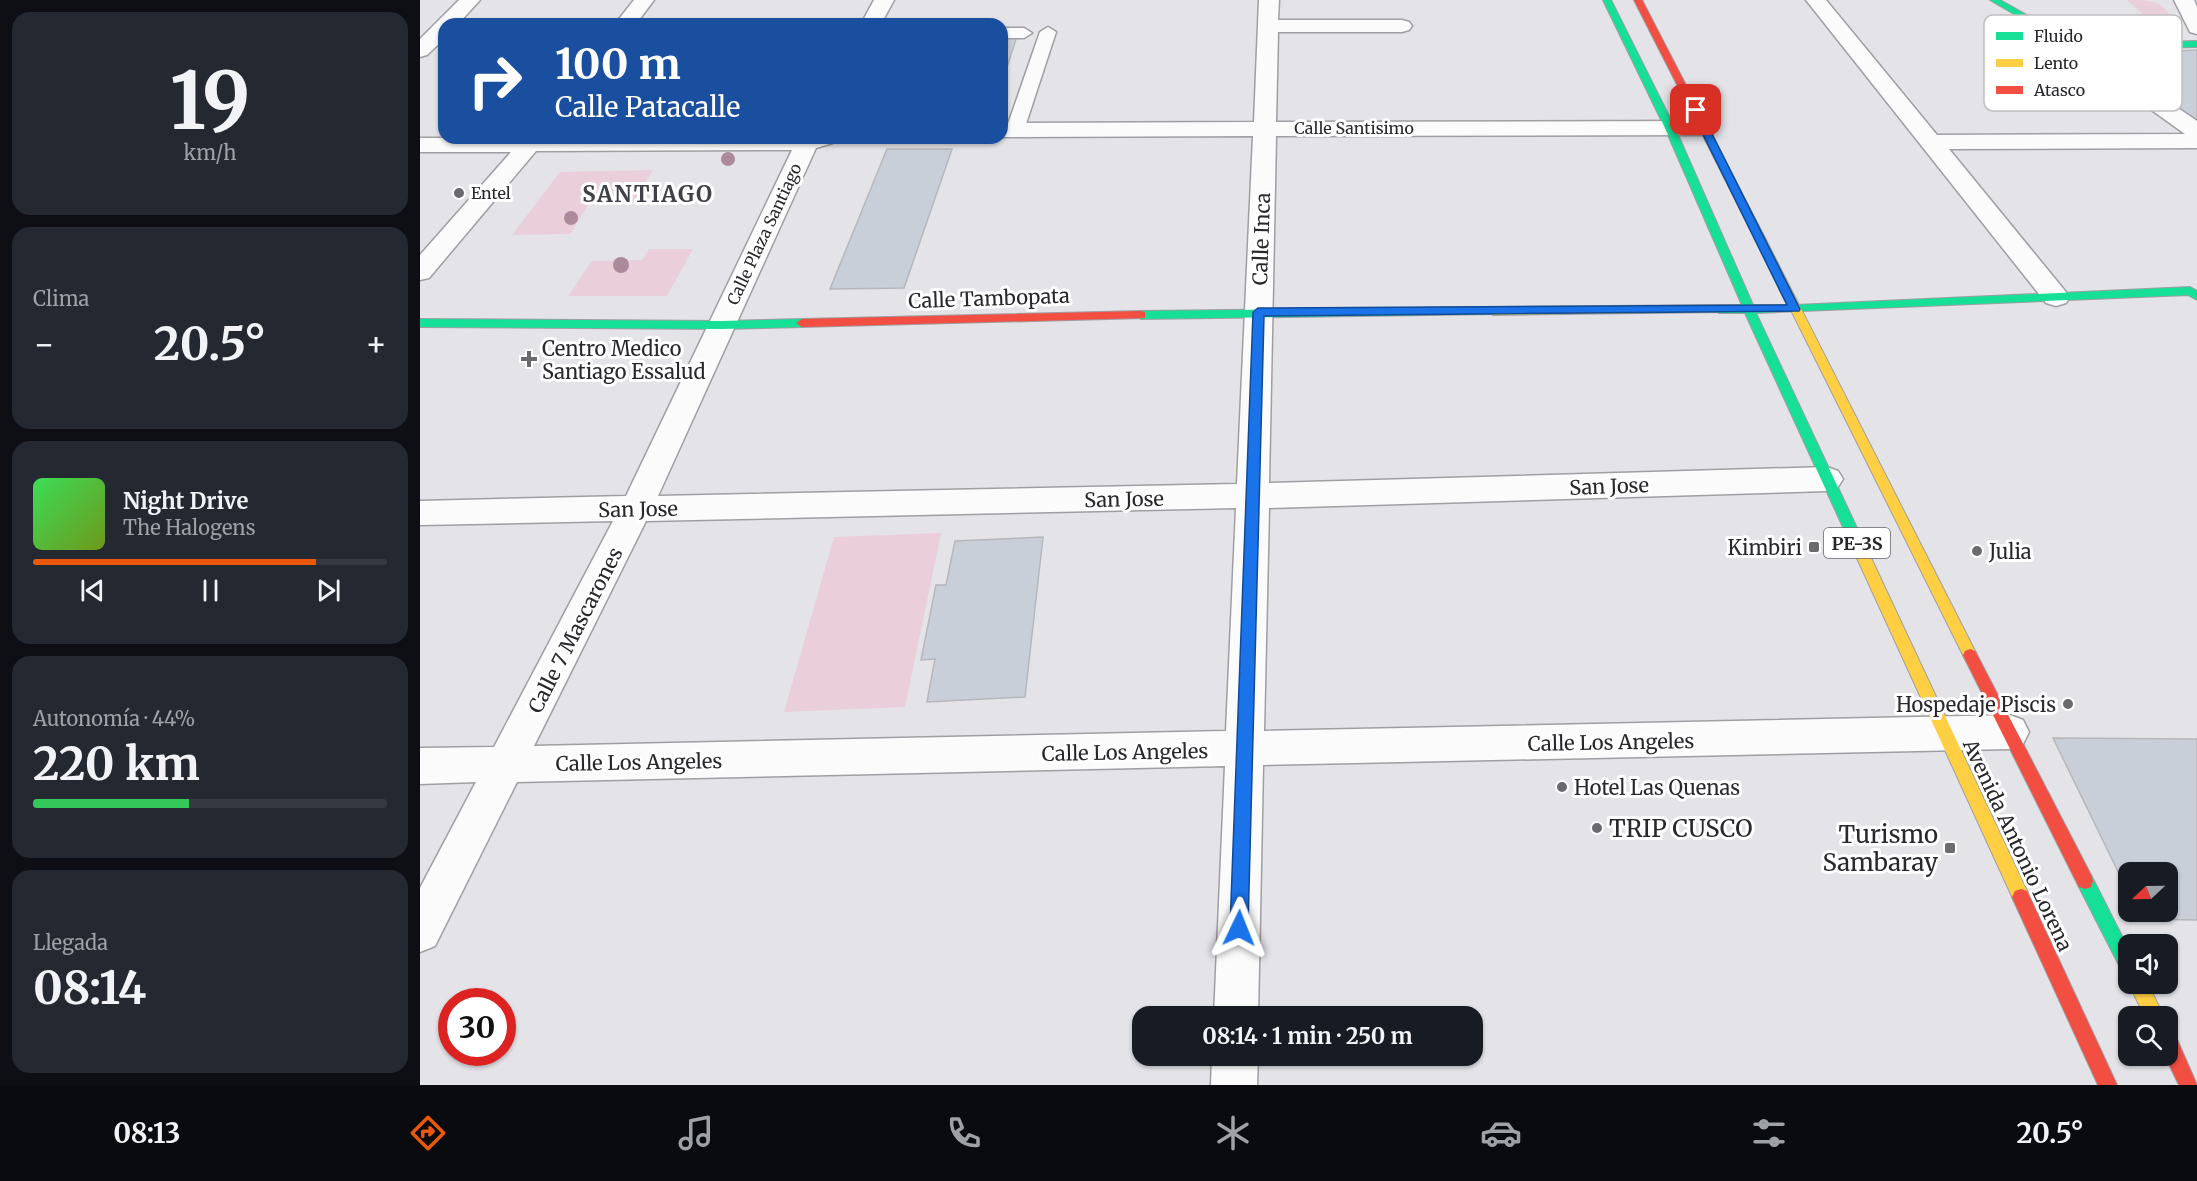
<!DOCTYPE html>
<html lang="es">
<head>
<meta charset="utf-8">
<style>
  :root { --surface:#171b24; --page:#242831; --text:#f1f3f6; --muted:#9ea1a6; --line:#363941; --accent:#ea580c }
  body { margin:0; font-family:Merriweather,serif; background:var(--page); color:var(--text); height:100vh; display:flex; flex-direction:column; font-size:22px; white-space:nowrap }
  * { box-sizing:border-box; margin:0 }
  p { font-size:20px; color:var(--muted) }
  .icon { flex:none; width:33px; height:33px; fill:none; stroke:currentColor; stroke-width:2; stroke-linecap:round; stroke-linejoin:round }
  .map { position:relative; flex:1; overflow:hidden }
  .drawer { display:flex; flex-direction:column; gap:12px; padding:12px; background:#0d0f14; width:420px }
  .drawer>* { flex:none }
  .banner { position:absolute; left:18px; top:18px; width:570px; height:126px; border-radius:18px; box-shadow:0 2px 4px #0004; background:#1a4fa0; color:#fff; overflow:hidden }
  .needle { width:39px; rotate:248deg }
  .buttons { position:absolute; left:1698px; top:862px; display:grid; gap:12px }
  .buttons a { display:grid; place-items:center; width:60px; height:60px; border-radius:12px; background:var(--surface); box-shadow:0 2px 4px #0004; font-size:30px }
  .speed { position:absolute; left:18px; top:988px; display:flex; gap:12px; font-size:30px; font-weight:700; text-align:center }
  .speed>* { display:grid; place-content:center; width:78px; height:78px; border-radius:50%; background:var(--surface); box-shadow:0 2px 4px #0004; line-height:1 }
  .speed .limit { border:9px solid #d22; background:#fff; color:#111 }
  .pin { position:absolute; display:grid; place-items:center; width:51px; height:51px; color:#fff; margin:-26px; border-radius:12px; box-shadow:0 3px 9px #0006 }
  .me { position:absolute; width:66px; margin:-33px; rotate:2deg; stroke-linejoin:round; filter:drop-shadow(0 0 4px #0008) }
  .turn { display:flex; align-items:center; gap:21px; height:126px; padding:0 18px; font-size:27px }
  .turn .icon { width:78px; height:78px; stroke-width:2.5 }
  .turn b { display:block; font-size:42px; line-height:51px }
  .big { font-size:45px; font-weight:700; line-height:1.1 }
  .drawer .card { flex:1; display:flex; flex-direction:column; justify-content:center; gap:9px; min-width:0; padding:0 21px; border-radius:18px; background:var(--page) }
  .drawer .dial { align-items:center; gap:0 }
  .dial b { font-size:78px; line-height:1 }
  .song { display:flex; align-items:center; gap:18px }
  .cover { width:72px; height:72px; border-radius:9px; background:linear-gradient(135deg,hsl(130 70% 55%),hsl(80 70% 35%)) }
  .played { height:6px; border-radius:3px; background:linear-gradient(90deg,var(--accent) 80%,var(--line) 80%) }
  .keys { display:flex; justify-content:space-around; direction:ltr }
  .heat { display:flex; justify-content:space-between; align-items:center; font-size:33px; direction:ltr }
  .charge { height:9px; border-radius:4px; background:linear-gradient(90deg,#34c759 44%,var(--line) 0) }
  .trip { position:absolute; left:712px; top:1006px; width:351px; height:60px; border-radius:18px; background:var(--surface); box-shadow:0 2px 4px #0004; font-weight:700; line-height:60px; text-align:center }
  .tabs { display:flex; height:96px; justify-content:space-around; align-items:center; background:#090b0e; color:var(--muted) }
  .tabs .icon { width:42px; height:42px }
  .tabs .active { color:var(--accent) }
  .tabs b { font-size:27px; color:var(--text) }
  main { display:flex; flex:1; min-height:0 }
  .map>svg:first-child { display:block }
  .green { fill:#eacfdb }
  .building { fill:#c9cfd9; stroke:#b5b7bb; stroke-width:1.5 }
  .lines { fill:none; stroke-linecap:round; stroke-linejoin:round }
  .lane-casing { stroke:#9f9fa3; stroke-width:3 }
  .street-casing { stroke:#9f9fa3; stroke-width:3 }
  .fast-casing { stroke:#9f9fa3; stroke-width:2 }
  .slow-casing { stroke:#9f9fa3; stroke-width:2 }
  .jam-casing { stroke:#9f9fa3; stroke-width:2 }
  .lane { fill:#fbfbfc; fill-rule:evenodd }
  .street { fill:#fbfbfc; fill-rule:evenodd }
  .fast { fill:#16e098; fill-rule:evenodd }
  .slow { fill:#ffcf43; fill-rule:evenodd }
  .jam { fill:#f24e42; fill-rule:evenodd }
  .tree { fill:#ac899b }
  .route { fill:#1a73e8; stroke:#114b97; stroke-width:1.5 }
  .poi-dot { fill:#69696e; stroke:#fff; stroke-width:2 }
  .labels { text-anchor:middle; dominant-baseline:central; stroke-width:6; stroke-linejoin:round; paint-order:stroke }
  .far-street-label { font-size:16px; fill:#28282c; stroke:#fff }
  .far-poi-label { font-size:16px; fill:#28282c; stroke:#fff; text-anchor:start }
  .shield { fill:#fff; stroke:#68686b; stroke-width:1.5 }
  .shield-label { font-size:18px; font-weight:bold; fill:#28282c }
  .street-label { font-size:20px; fill:#28282c; stroke:#fff }
  .poi-label { font-size:20px; fill:#28282c; stroke:#fff; text-anchor:start }
  .far-district-label { font-size:22px; font-weight:bold; letter-spacing:1.5px; fill:#404048; stroke:#fff }
  .near-poi-label { font-size:24px; fill:#28282c; stroke:#fff; text-anchor:start }
  .key { fill:#fff; stroke:#bebec0; stroke-width:1.5 }
  .key-label { font-size:16px; fill:#28282c }
</style>
</head>
<body>
<main>
<section class="drawer">
<div class="card dial"><b>19</b><p>km/h</p></div>
<div class="card"><p>Clima</p>
<div class="heat"><a>−</a><b class="big">20.5°</b><a>+</a></div>
</div>
<div class="card">
<div class="song"><i class="cover"></i><div><b>Night Drive</b><p>The Halogens</p></div></div>
<div class="played"></div>
<div class="keys"><svg class="icon" aria-label="previous" viewBox="0 0 24 24"><path d="M18 5L8 12l10 7zM5 5v14"/></svg><svg class="icon" aria-label="pause" viewBox="0 0 24 24"><path d="M8 5v14M16 5v14"/></svg><svg class="icon" aria-label="next" viewBox="0 0 24 24"><path d="M6 5l10 7-10 7zM19 5v14"/></svg></div>
</div>
<div class="card"><p>Autonomía · 44%</p><b class="big">220 km</b><div class="charge"></div></div>
<div class="card"><p>Llegada</p><b class="big">08:14</b></div>
</section>
<div class="map">
<svg width="1777" height="1085" viewBox="0 0 1777 1085">
  <rect width="100%" height="100%" fill="#e3e3e8"/>
  <g class="green">
    <path d="M1707,0c19,0 35,0 43,16 -15,17 -53,20 -72,7l20,-5 20,-1 4,-4z"/>
    <path d="M233,170l-20,33 -44,1 -19,30 -58,1 48,-63z"/>
    <path d="M229,249h44l-26,47h-99l24,-35 50,-1z"/>
    <path d="M521,533l-36,174 -121,5 50,-175z"/>
  </g>
  <g class="building">
    <path d="M582,36h15l-15,47z"/>
    <path d="M1777,50v73l-88,-64 8,-5z"/>
    <path d="M467,149h65l-48,139 -74,1z"/>
    <path d="M623,537l-18,160 -98,5 8,-43 -14,1 15,-75h10l9,-44z"/>
    <path d="M1633,738l144,1v181l-55,-1 -4,-7h30v-39h-40v19z"/>
  </g>
  <g class="lines">
    <defs>
      <g id="lane">
        <path d="M628,27l8,5 -32,98 -2,4h-14l-2,-4 34,-98z"/>
        <path d="M582,28h22l8,5 -8,5h-22z"/>
      </g>
      <g id="street">
        <path d="M39,0h21l-22,24h-14v15l-17,16 -7,2v-18z"/>
        <path d="M214,0h20l-18,24h-21z"/>
        <path d="M454,0h20l-13,24h-20z"/>
        <path d="M839,0h20l-1,20h124l7,2 3,4 -3,4 -7,2h-124l-2,90 429,-1 8,2 3,5 -3,5 -8,2 -429,1 -7,347 558,-16 11,4 5,8 -5,8 -11,4 -558,17 -5,223 746,-16 13,5 6,12 -6,12 -13,5 -747,16 -5,252h-44l11,-251 -708,16 -82,164 -15,6v-64l56,-106 -56,2v-36l74,-1 119,-226 -193,4v-24l206,-5 166,-346 -256,1 -107,127 -9,2v-25l91,-103h-91v-14h417l-4,5 -17,5 -158,348 579,-12 16,-348 -251,1v-14l252,-1zM816,508l-10,223 -692,15 112,-225z"/>
        <path d="M1386,0h20l111,135 248,-1 -116,-83 -3,-4 3,-4 7,-2 7,2 114,78v27l-248,1 121,148 -4,6 -10,3 -10,-3z"/>
        <path d="M1754,0h20l3,7v27l-7,-2z"/>
        <path d="M792,1056h46l-1,29h-46z"/>
      </g>
      <g id="fast">
        <path d="M1183,0h8l64,128 78,177h42l395,-18 7,4v9l-9,-5 -432,18 109,232 -2,4h-10l-108,-236h-26l-6,-4 6,-4h23l-77,-177z"/>
        <path d="M1570,0h10l78,44 119,-3v6l-121,3z"/>
        <path d="M1073,307l4,1v6l-356,5 -6,-4 6,-4z"/>
        <path d="M0,319l301,2 81,-2 6,4 -6,4 -81,2 -301,-2z"/>
        <path d="M1665,873l6,2 37,73v26l-6,-3 -43,-84 -2,-6 2,-6z"/>
      </g>
      <g id="slow">
        <path d="M1341,237l5,3 209,411 2,4 -2,4 -5,2 -5,-2 -209,-419z"/>
        <path d="M1299,305l6,4 -2,3 -230,3 -6,-4 6,-4z"/>
        <path d="M1438,540l5,1 2,4 162,346 3,6 -3,6 -6,2 -6,-2 -164,-358 2,-4z"/>
        <path d="M1709,984h19l16,33h-19z"/>
      </g>
      <g id="jam">
        <path d="M1214,0h8l124,240 -1,2h-8l-1,-2z"/>
        <path d="M721,311l4,1v6l-343,9 -6,-4 6,-4z"/>
        <path d="M1550,649l5,2 116,224 2,6 -2,6 -6,2 -6,-2 -116,-232 2,-4z"/>
        <path d="M1601,889l6,2 90,194h-19l-86,-188 3,-6z"/>
        <path d="M1748,1033l7,2 22,50h-18l-14,-29h3z"/>
      </g>
    </defs>
    <use href="#lane" class="lane-casing"/>
    <use href="#street" class="street-casing"/>
    <use href="#fast" class="fast-casing"/>
    <use href="#slow" class="slow-casing"/>
    <use href="#jam" class="jam-casing"/>
    <use href="#lane" class="lane"/>
    <use href="#street" class="street"/>
    <use href="#fast" class="fast"/>
    <use href="#slow" class="slow"/>
    <use href="#jam" class="jam"/>
  </g>
  <g class="tree">
    <circle cx="308" cy="159" r="7"/>
    <circle cx="151" cy="218" r="7"/>
    <circle cx="201" cy="265" r="8"/>
  </g>
  <path class="route" d="M1272,108l8,2 100,199 -1,2 -535,5 -16,612 -3,6 -6,3 -6,-3 -3,-6 23,-616 5,-4 529,-3 -96,-195z"/>
  <g class="poi-dot">
    <circle cx="39" cy="193" r="6"/>
    <path d="M106 350h6v6h6v6h-6v6h-6v-6h-6v-6h6z"/>
    <rect x="1388" y="541" width="12" height="12" rx="3"/>
    <circle cx="1557" cy="551" r="6"/>
    <circle cx="1648" cy="704" r="6"/>
    <circle cx="1142" cy="787" r="6"/>
    <circle cx="1177" cy="828" r="6"/>
    <rect x="1524" y="842" width="12" height="12" rx="3"/>
  </g>
  <g class="labels">
    <g class="far-street-label">
      <text x="934" y="128">Calle Santisimo</text>
      <text transform="translate(344 234) rotate(-65)">Calle Plaza Santiago</text>
    </g>
    <g class="far-poi-label">
      <text x="51" y="193">Entel</text>
    </g>
    <rect class="shield" x="1404" y="528" width="66" height="30" rx="4.5"/>
    <g class="shield-label">
      <text x="1437" y="543">PE-3S</text>
    </g>
    <g class="street-label">
      <text transform="translate(841 239) rotate(-88)">Calle Inca</text>
      <text transform="translate(569 298) rotate(-2)">Calle Tambopata</text>
      <text transform="translate(1189 486) rotate(-2)">San Jose</text>
      <text transform="translate(704 499) rotate(-1)">San Jose</text>
      <text transform="translate(218 509) rotate(-1)">San Jose</text>
      <text transform="translate(155 630) rotate(-63)">Calle 7 Mascarones</text>
      <text transform="translate(1191 742) rotate(-1)">Calle Los Angeles</text>
      <text transform="translate(705 752) rotate(-1)">Calle Los Angeles</text>
      <text transform="translate(219 762) rotate(-1)">Calle Los Angeles</text>
      <text transform="translate(1598 845) rotate(65)">Avenida Antonio Lorena</text>
    </g>
    <g class="poi-label">
      <text x="122" y="348">Centro Medico<tspan x="122" dy="23">Santiago Essalud</tspan></text>
      <text x="1382" y="547" text-anchor="end">Kimbiri</text>
      <text x="1569" y="551">Julia</text>
      <text x="1636" y="704" text-anchor="end">Hospedaje Piscis</text>
      <text x="1154" y="787">Hotel Las Quenas</text>
    </g>
    <g class="far-district-label">
      <text x="228" y="194">SANTIAGO</text>
    </g>
    <g class="near-poi-label">
      <text x="1189" y="828">TRIP CUSCO</text>
      <text x="1518" y="834" text-anchor="end">Turismo<tspan x="1518" dy="28">Sambaray</tspan></text>
    </g>
  </g>
  <rect x="1564" y="15" width="198" height="96" rx="9" class="key"/>
  <rect x="1576" y="32" width="27" height="8" fill="#16e098"/>
  <rect x="1576" y="59" width="27" height="8" fill="#ffcf43"/>
  <rect x="1576" y="86" width="27" height="8" fill="#f24e42"/>
  <g class="key-label">
    <text x="1614" y="42">Fluido</text>
    <text x="1614" y="69">Lento</text>
    <text x="1614" y="96">Atasco</text>
  </g>
</svg>
<div class="buttons">
<a><svg class="needle" viewBox="-14 -14 28 28"><path d="M0-13l5 13h-10z" fill="#e53935"/><path d="M0 13l5-13h-10z" fill="#9ea1a6"/></svg></a>
<a><svg class="icon" aria-label="sound" viewBox="0 0 24 24"><path d="M4 9h4l5-4v14l-5-4H4zM17 9q2 3 0 6"/></svg></a>
<a><svg class="icon" aria-label="search" viewBox="0 0 24 24"><circle cx="10" cy="10" r="6"/><path d="M15 15l6 6"/></svg></a>
</div>
<div class="speed"><div class="limit">30</div></div>
<div class="pin" style="left:1276px;top:110px;background:#d93025"><svg class="icon" aria-label="arrive" viewBox="0 0 24 24"><path d="M6 21V4h12l-3 4 3 4H6"/></svg></div>
<svg class="me" style="left:819px;top:928px" viewBox="-20 -20 40 40"><path d="M0-17L14 15 0 8-14 15z" fill="#1a73e8" stroke="#fff" stroke-width="4"/></svg>
<div class="trip">08:14 · 1 min · 250 m</div>
<div class="banner">
<div class="turn"><svg class="icon" aria-label="right" viewBox="0 0 24 24"><path d="M7 20v-9h11M14 6l5 5-5 5"/></svg><div><b>100 m</b>Calle Patacalle</div></div>
</div>
</div>
</main>
<nav class="tabs">
<b>08:13</b>
<svg class="icon active" aria-label="directions" viewBox="0 0 24 24"><path d="M12 3l9 9-9 9-9-9zM9 14v-3h6M13 9l2 2-2 2"/></svg>
<svg class="icon" aria-label="music" viewBox="0 0 24 24"><path d="M9 18V5l10-2v13"/><circle cx="6" cy="18" r="3"/><circle cx="16" cy="16" r="3"/></svg>
<svg class="icon" aria-label="phone" viewBox="0 0 24 24"><path d="M5 4h4l2 5-3 2q2 4 5 5l2-3 5 2v4C11 20 4 13 5 4z"/></svg>
<svg class="icon" aria-label="climate" viewBox="0 0 24 24"><path d="M12 3v18M4 7l16 10M4 17L20 7"/></svg>
<svg class="icon" aria-label="car" viewBox="0 0 24 24"><path d="M5 17H2v-5l4-1 3-4h7l3 4 3 1v5h-3M9 17h6M6 11h13"/><circle cx="7" cy="17" r="2"/><circle cx="17" cy="17" r="2"/></svg>
<svg class="icon" aria-label="filters" viewBox="0 0 24 24"><path d="M4 7h16M4 17h16"/><circle cx="9" cy="7" r="2"/><circle cx="15" cy="17" r="2"/></svg>
<b>20.5°</b>
</nav>
</body>
</html>
